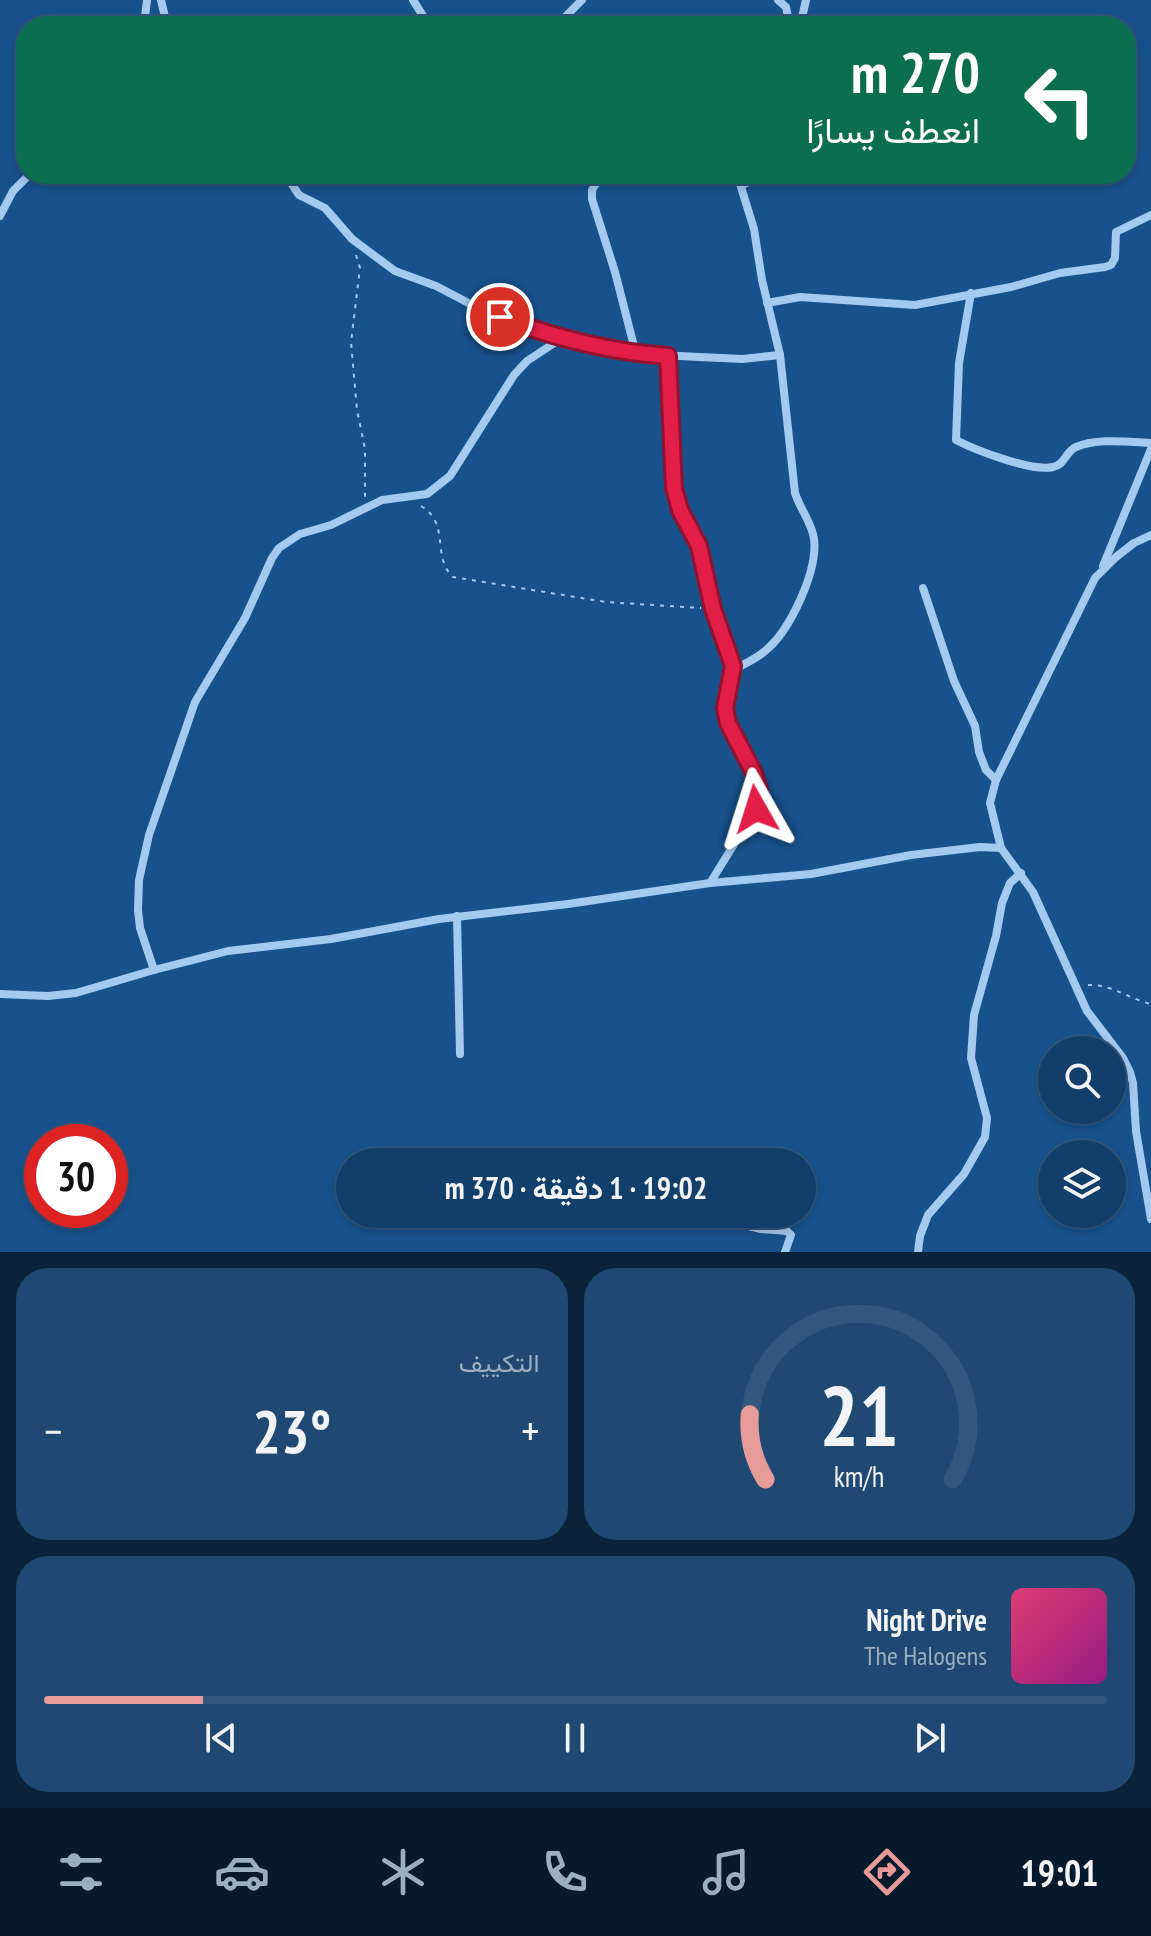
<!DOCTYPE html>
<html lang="ar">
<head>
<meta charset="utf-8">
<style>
  :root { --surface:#123e6a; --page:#1f4972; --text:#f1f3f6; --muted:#9caec1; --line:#31577e; --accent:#e69b98 }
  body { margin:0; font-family:"PT Sans Narrow",Vazirmatn,sans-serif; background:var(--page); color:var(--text); direction:rtl; height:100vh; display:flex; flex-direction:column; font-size:30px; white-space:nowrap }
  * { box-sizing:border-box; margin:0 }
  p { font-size:26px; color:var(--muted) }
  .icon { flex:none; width:44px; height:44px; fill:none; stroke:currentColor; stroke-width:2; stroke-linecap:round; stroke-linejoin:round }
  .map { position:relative; height:1252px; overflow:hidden; direction:ltr }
  .side { display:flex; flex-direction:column; gap:16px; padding:16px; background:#0a223a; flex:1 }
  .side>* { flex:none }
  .top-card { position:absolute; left:16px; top:16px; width:1120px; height:168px; border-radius:32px; box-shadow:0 4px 12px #0003,0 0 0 2px var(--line); direction:rtl; background:#0b6e4f; color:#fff; overflow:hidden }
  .buttons { position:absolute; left:1038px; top:1036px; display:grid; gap:16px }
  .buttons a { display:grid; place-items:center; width:88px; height:88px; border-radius:50%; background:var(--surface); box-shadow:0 4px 12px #0003,0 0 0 2px var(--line); font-size:40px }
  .speed { position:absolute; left:24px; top:1124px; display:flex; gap:16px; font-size:40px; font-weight:700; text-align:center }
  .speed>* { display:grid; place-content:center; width:104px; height:104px; border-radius:50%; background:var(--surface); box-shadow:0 4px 12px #0003,0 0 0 2px var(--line); line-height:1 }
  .speed .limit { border:12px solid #d22; background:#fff; color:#111 }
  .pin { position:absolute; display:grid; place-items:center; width:68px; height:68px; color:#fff; margin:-34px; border:4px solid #fff; border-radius:50%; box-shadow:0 2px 8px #0007 }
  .me { position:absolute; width:88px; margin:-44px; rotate:354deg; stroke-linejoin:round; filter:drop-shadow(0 0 6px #0008) }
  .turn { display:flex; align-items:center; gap:28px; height:168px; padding:0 24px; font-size:36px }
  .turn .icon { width:104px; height:104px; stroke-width:2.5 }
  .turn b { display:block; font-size:56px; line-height:68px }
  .big { font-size:60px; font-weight:700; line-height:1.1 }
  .side .card { flex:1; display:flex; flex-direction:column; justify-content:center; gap:12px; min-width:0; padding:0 28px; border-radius:32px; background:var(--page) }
  .side .dial { align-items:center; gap:0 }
  .dial svg { height:208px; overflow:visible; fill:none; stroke:var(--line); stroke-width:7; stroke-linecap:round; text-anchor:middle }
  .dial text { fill:var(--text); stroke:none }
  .song { display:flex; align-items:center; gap:24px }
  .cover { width:96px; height:96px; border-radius:12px; background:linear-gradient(135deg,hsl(340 70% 55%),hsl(310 70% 35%)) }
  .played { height:8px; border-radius:4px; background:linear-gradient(90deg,var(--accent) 15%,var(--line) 15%) }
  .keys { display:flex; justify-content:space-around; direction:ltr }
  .heat { display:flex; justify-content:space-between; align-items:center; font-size:44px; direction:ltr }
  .side .tiles { flex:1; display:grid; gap:16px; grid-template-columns:1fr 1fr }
  .card:last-child { grid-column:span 2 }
  .trip { position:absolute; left:336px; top:1148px; width:480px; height:80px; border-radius:40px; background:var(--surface); box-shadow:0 4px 12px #0003,0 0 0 2px var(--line); font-weight:700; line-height:80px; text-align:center; direction:rtl }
  .tab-bar { display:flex; height:128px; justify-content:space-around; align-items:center; background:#07192a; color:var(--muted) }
  .tab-bar .icon { width:56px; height:56px }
  .tab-bar .active { color:var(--accent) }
  .tab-bar b { font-size:36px; color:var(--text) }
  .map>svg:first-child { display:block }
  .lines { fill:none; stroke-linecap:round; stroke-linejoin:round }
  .path { stroke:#a3caef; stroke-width:2; stroke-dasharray:4 6; stroke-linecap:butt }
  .street { stroke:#a3caef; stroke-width:8 }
  .route-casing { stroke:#92132f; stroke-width:20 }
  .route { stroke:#e11d48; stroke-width:14 }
</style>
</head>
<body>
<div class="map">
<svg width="1151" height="1252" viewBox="0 0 1151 1252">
  <rect width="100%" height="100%" fill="#18528d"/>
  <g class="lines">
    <g class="path">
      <path d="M356,255l4,13 -9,74 6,68 8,39v49"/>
      <path d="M421,506c30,18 10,51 32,71l153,25 95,6"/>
      <path d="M1088,985c22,-1 42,14 63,19"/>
    </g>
    <g class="street">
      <path d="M161,0l4,17 5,9"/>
      <path d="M413,0l12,19 8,7"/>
      <path d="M778,0l8,7 4,19"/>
      <path d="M144,26l3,-26"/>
      <path d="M541,26l24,-9 17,-17"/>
      <path d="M800,26l6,-26"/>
      <path d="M285,174l14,21 26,13 27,31 43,32 41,15 44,23 39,15 64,20 53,10 106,5 38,-4"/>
      <path d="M602,174l-10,16v9l23,73 21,82"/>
      <path d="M741,186l21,-12"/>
      <path d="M0,216l13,-25 17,-17"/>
      <path d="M971,293l-12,70 -3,77c19,10 76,32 97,27 12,-2 12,-15 23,-20 21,-9 52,-5 75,-4"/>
      <path d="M767,303l33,-6 115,8 96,-18 49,-14 45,-6 6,-2 4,-7 1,-26 35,-17"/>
      <path d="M668,356l6,132 6,22 19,36 14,63 20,57 -8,42 3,15 26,50 5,17 -3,19 -46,74"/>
      <path d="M1103,566l48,-117"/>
      <path d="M923,588l31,93 21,45 4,26 7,18 10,10"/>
      <path d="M733,670c11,-6 23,-11 32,-19 25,-20 53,-80 49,-112 -2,-16 -14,-30 -19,-46l-15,-138 -18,-75 -8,-51 -17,-55"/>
      <path d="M1001,848l-11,-45 6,-23 24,-49 75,-153 21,-21 18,-14 17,-8"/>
      <path d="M457,916l3,138"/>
      <path d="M154,970l-14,-42 -2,-18 1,-30 10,-45 46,-133 50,-84 27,-60 7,-10 21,-14 31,-9 51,-25 45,-6 23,-18 64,-101 13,-14 35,-23"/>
      <path d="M0,994l48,2 28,-3 78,-23 74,-19 103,-12 108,-20 129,-15 142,-21 101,-9 100,-19 69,-8 21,1 32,44 54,119 36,47 7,14 3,11 3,48 15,88"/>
      <path d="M660,1214l16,5 48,1 37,9 26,2 4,4 -6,17"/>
      <path d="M918,1252l2,-16 8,-21 36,-41 21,-37 2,-19 -16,-60 3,-43 22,-79 6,-33 8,-20 11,-10"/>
    </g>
  </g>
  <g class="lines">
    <defs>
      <path id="route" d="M500,317c55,21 110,35 168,39l6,132 6,22 19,36 14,63 20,57 -8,42 3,15 26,50 5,17 -3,19"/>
    </defs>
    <use href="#route" class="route-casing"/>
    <use href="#route" class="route"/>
  </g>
</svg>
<div class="buttons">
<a><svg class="icon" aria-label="search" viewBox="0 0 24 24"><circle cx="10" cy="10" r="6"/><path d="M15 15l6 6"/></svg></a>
<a><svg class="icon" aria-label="layers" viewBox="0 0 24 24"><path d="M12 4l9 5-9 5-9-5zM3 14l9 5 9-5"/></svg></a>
</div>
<div class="speed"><div class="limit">30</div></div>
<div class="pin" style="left:500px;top:317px;background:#d93025"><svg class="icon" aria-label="arrive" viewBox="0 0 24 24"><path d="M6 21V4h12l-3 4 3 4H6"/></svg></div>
<svg class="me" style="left:756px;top:809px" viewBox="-20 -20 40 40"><path d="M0-17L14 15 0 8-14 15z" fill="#e11d48" stroke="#fff" stroke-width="4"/></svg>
<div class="trip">19:02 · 1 دقيقة · 370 m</div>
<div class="top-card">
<div class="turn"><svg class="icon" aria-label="left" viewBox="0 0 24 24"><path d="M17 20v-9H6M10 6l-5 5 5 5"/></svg><div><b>270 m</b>انعطف يسارًا</div></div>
</div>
</div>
<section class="side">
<div class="tiles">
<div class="card dial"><svg viewBox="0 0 100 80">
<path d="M14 69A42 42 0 1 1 86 69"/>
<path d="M14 69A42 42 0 0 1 8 44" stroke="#e69b98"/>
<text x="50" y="56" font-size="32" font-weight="700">21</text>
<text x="50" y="72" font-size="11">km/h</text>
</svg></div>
<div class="card"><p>التكييف</p>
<div class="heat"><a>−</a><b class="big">23°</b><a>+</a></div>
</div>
<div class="card">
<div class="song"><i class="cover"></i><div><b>Night Drive</b><p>The Halogens</p></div></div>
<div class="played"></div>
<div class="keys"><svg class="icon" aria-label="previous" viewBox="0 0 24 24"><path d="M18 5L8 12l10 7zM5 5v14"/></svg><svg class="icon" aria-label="pause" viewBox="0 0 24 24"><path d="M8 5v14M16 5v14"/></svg><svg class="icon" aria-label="next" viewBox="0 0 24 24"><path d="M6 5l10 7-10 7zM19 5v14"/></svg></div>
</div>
</div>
</section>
<nav class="tab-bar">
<b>19:01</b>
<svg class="icon active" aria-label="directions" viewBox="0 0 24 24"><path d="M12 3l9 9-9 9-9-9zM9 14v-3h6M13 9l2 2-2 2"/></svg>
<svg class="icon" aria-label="music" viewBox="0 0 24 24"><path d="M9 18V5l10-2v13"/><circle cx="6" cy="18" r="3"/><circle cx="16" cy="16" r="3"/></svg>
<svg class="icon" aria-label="phone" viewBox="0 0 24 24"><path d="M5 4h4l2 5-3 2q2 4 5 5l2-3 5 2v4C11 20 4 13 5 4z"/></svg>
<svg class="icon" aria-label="climate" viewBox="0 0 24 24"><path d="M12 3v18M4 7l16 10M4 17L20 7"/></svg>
<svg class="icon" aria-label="car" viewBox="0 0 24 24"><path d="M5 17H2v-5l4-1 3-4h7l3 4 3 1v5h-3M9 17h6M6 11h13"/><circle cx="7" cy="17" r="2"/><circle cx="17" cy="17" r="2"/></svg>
<svg class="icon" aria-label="filters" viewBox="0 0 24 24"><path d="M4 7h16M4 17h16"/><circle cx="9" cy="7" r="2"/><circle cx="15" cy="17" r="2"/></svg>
</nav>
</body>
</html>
